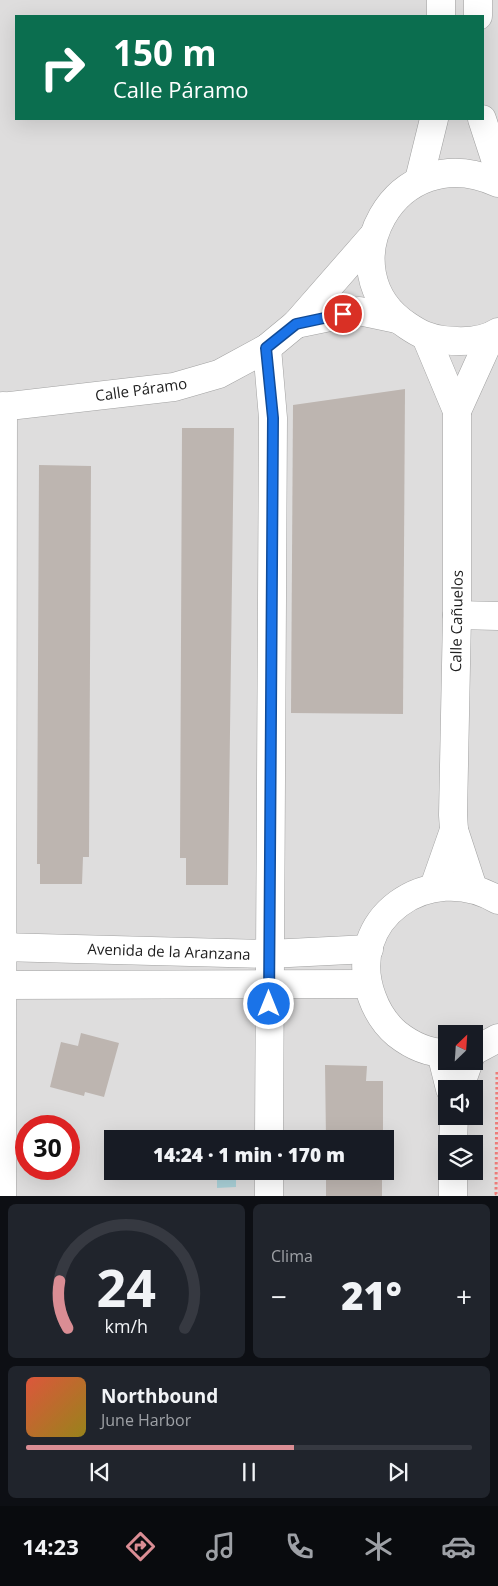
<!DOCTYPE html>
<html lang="es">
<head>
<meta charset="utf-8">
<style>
  :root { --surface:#171b24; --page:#20242c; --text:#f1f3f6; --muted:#9ea1a6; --line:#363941; --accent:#da8d94 }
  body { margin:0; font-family:"Open Sans",sans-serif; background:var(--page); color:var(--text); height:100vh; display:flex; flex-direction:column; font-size:19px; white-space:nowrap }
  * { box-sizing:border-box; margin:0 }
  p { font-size:16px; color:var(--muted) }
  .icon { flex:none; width:28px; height:28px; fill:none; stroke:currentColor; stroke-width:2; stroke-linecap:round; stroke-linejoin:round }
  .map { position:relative; height:1196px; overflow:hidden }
  .panel { display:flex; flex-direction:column; gap:8px; padding:8px; background:#0d0f14; flex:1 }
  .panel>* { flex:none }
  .banner { position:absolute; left:15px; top:15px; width:469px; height:105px; border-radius:0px; box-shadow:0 5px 20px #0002; background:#0b6e4f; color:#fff; overflow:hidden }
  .needle { width:32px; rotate:25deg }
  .controls { position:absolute; left:438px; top:1025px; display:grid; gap:10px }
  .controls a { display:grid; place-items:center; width:45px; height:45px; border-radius:0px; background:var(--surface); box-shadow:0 5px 20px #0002; font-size:25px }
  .speed { position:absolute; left:15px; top:1115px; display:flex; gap:10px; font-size:25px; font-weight:700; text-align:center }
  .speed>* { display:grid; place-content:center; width:65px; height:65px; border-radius:50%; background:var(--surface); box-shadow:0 5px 20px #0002; line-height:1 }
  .speed .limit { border:8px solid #d22; background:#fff; color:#111 }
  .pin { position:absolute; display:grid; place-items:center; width:42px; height:42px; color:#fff; margin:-21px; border:2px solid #fff; border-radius:50%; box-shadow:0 1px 5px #0007 }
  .me { position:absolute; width:55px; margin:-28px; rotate:0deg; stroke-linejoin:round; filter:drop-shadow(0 0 4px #0008) }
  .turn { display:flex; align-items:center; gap:18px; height:105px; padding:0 15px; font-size:22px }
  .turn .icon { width:65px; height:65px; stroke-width:2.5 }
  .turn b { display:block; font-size:35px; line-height:42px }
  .big { font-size:38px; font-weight:800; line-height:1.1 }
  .panel .tile { flex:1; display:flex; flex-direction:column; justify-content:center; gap:8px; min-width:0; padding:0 18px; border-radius:8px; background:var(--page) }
  .panel .dial { align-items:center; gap:0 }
  .dial svg { height:130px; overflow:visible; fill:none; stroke:var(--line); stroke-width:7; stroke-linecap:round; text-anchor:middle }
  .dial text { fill:var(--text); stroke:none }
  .song { display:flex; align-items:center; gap:15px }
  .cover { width:60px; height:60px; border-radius:8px; background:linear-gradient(135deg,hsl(10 70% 55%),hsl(50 70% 35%)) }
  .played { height:5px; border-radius:2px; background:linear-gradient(90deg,var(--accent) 60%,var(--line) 60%) }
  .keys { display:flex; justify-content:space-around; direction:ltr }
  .heat { display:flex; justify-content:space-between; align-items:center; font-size:28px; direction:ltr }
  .panel .tiles { flex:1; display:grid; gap:8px; grid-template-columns:1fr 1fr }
  .tile:last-child { grid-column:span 2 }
  .trip { position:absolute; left:104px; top:1130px; width:290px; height:50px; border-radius:0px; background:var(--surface); box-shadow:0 5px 20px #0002; font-weight:800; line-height:50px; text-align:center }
  .dock { display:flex; height:80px; justify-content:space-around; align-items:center; background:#090b0e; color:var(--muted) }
  .dock .icon { width:35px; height:35px }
  .dock .on { color:var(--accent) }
  .dock b { font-size:22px; color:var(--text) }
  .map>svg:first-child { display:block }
  .residential { fill:#dedddd; fill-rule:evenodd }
  .water { fill:#abd2d9 }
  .building { fill:#bdb5b0 }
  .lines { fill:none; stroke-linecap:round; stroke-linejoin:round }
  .minor-casing { stroke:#a1a1a1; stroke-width:29 }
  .path { stroke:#ef7d79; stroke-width:3; stroke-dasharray:2.5 2.5; stroke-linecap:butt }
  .minor { stroke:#fff; stroke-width:28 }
  .route-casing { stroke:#114b97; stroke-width:12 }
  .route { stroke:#1a73e8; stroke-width:9 }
  .labels { text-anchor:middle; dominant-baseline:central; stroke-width:5; stroke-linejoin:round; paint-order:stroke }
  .street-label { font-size:15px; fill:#202020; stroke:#fff }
</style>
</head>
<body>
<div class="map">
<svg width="498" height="1196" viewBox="0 0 498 1196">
  <rect width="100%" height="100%" fill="#f0ece7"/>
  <path class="residential" d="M0,0h498v1196h-498zM16,16h466v103h-466zM446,1034h28v27h-28zM446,1089h28v27h-28zM26,1126h43v43h-43zM112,1139h273v32h-273zM446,1144h28v27h-28z"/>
  <path class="water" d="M217,1171h19v16l-19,1z"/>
  <g class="building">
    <path d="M405,389l-2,325 -112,-1 2,-308z"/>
    <path d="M182,428h52l-6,457h-42v-27h-6z"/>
    <path d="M39,465l52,1 -2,391h-6l-1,27h-42v-20h-3z"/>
    <path d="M81,1033l38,10 -15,54 -19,-5 -1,4 -34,-9 11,-45 17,4z"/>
    <path d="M325,1065l42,1 -1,15h17v58h-57z"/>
    <rect x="326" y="1171" width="56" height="25"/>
  </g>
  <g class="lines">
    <defs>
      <g id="minor">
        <path d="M441,16v-16"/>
        <path d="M478,16v-16"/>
        <path d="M482,119l16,49"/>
        <path d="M419,180l15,-61"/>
        <path d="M498,183c-104,-48 -174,89 -90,143 12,8 20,12 35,14 17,2 40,2 55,-8"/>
        <path d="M296,324l63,-13 38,8"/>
        <path d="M426,337l31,74v204l-4,200 1,15 19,58"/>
        <path d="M267,348l6,70 -4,721"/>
        <path d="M0,407l174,-20 45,-13 48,-26 29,-24 77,-88"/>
        <path d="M457,411l34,-75"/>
        <path d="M457,615l41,1"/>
        <path d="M434,887l20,-57"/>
        <path d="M0,947l269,7 100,-5"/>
        <path d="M0,985l367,-1"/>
        <path d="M474,1051l24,-13"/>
        <path d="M441,1053l9,36"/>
        <path d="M446,1053c-18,0 -35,-8 -49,-19 -12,-10 -20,-23 -25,-37 -29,-78 57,-138 126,-97"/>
        <path d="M459,1089l10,-28"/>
        <path d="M453,1144l1,-28"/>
        <path d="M2,1196l1,-790"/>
        <path d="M269,1196v-25"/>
        <path d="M453,1196v-25"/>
      </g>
    </defs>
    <use href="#minor" class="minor-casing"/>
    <path class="path" d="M497,1072l-1,122h2"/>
    <use href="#minor" class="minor"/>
  </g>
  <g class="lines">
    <defs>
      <path id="route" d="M269,1004l4,-586 -7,-70 30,-24 47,-10"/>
    </defs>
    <use href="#route" class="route-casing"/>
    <use href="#route" class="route"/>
  </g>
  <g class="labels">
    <g class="street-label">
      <text transform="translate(141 389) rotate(-8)">Calle Páramo</text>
      <text transform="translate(456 621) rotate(-89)">Calle Cañuelos</text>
      <text transform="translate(169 951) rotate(2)">Avenida de la Aranzana</text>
    </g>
  </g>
</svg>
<div class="controls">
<a><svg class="needle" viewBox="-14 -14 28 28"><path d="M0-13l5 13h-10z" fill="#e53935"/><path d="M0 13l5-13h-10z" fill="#9ea1a6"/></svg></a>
<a><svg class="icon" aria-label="sound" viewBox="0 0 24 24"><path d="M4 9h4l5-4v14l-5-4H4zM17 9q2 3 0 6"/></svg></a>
<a><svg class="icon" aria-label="layers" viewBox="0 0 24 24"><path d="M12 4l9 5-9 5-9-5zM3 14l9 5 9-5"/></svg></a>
</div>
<div class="speed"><div class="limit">30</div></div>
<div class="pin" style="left:343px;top:314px;background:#d93025"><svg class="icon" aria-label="arrive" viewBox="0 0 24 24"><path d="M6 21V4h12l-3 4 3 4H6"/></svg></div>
<svg class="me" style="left:269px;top:1004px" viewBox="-20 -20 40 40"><circle r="17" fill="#1a73e8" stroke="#fff" stroke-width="3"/><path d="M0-11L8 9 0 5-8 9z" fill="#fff"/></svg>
<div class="trip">14:24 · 1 min · 170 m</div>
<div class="banner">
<div class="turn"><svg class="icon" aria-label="right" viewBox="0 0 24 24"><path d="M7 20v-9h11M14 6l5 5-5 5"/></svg><div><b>150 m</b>Calle Páramo</div></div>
</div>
</div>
<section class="panel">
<div class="tiles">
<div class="tile dial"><svg viewBox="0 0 100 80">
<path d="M14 69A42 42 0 1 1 86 69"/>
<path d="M14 69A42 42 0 0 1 9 40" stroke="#da8d94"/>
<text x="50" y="56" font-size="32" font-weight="700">24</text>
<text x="50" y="72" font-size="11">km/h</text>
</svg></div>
<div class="tile"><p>Clima</p>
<div class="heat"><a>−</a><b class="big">21°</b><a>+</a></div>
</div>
<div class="tile">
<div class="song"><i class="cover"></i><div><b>Northbound</b><p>June Harbor</p></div></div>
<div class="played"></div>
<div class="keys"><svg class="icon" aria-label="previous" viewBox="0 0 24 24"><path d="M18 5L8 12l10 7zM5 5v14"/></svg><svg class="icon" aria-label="pause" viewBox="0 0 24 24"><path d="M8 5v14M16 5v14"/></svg><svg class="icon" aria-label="next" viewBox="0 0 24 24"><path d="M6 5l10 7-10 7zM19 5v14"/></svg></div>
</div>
</div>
</section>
<nav class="dock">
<b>14:23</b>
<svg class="icon on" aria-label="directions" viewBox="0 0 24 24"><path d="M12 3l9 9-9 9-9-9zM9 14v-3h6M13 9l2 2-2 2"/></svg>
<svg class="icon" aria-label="music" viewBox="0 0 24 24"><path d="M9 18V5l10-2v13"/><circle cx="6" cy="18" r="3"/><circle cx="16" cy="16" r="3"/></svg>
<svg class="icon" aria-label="phone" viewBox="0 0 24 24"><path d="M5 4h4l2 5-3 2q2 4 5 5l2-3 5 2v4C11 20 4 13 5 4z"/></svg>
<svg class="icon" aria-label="climate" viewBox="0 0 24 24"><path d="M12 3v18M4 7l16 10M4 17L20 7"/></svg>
<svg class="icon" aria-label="car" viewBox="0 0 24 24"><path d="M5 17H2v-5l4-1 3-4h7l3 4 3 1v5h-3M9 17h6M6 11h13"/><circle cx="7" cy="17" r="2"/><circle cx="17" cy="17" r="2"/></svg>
</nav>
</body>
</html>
